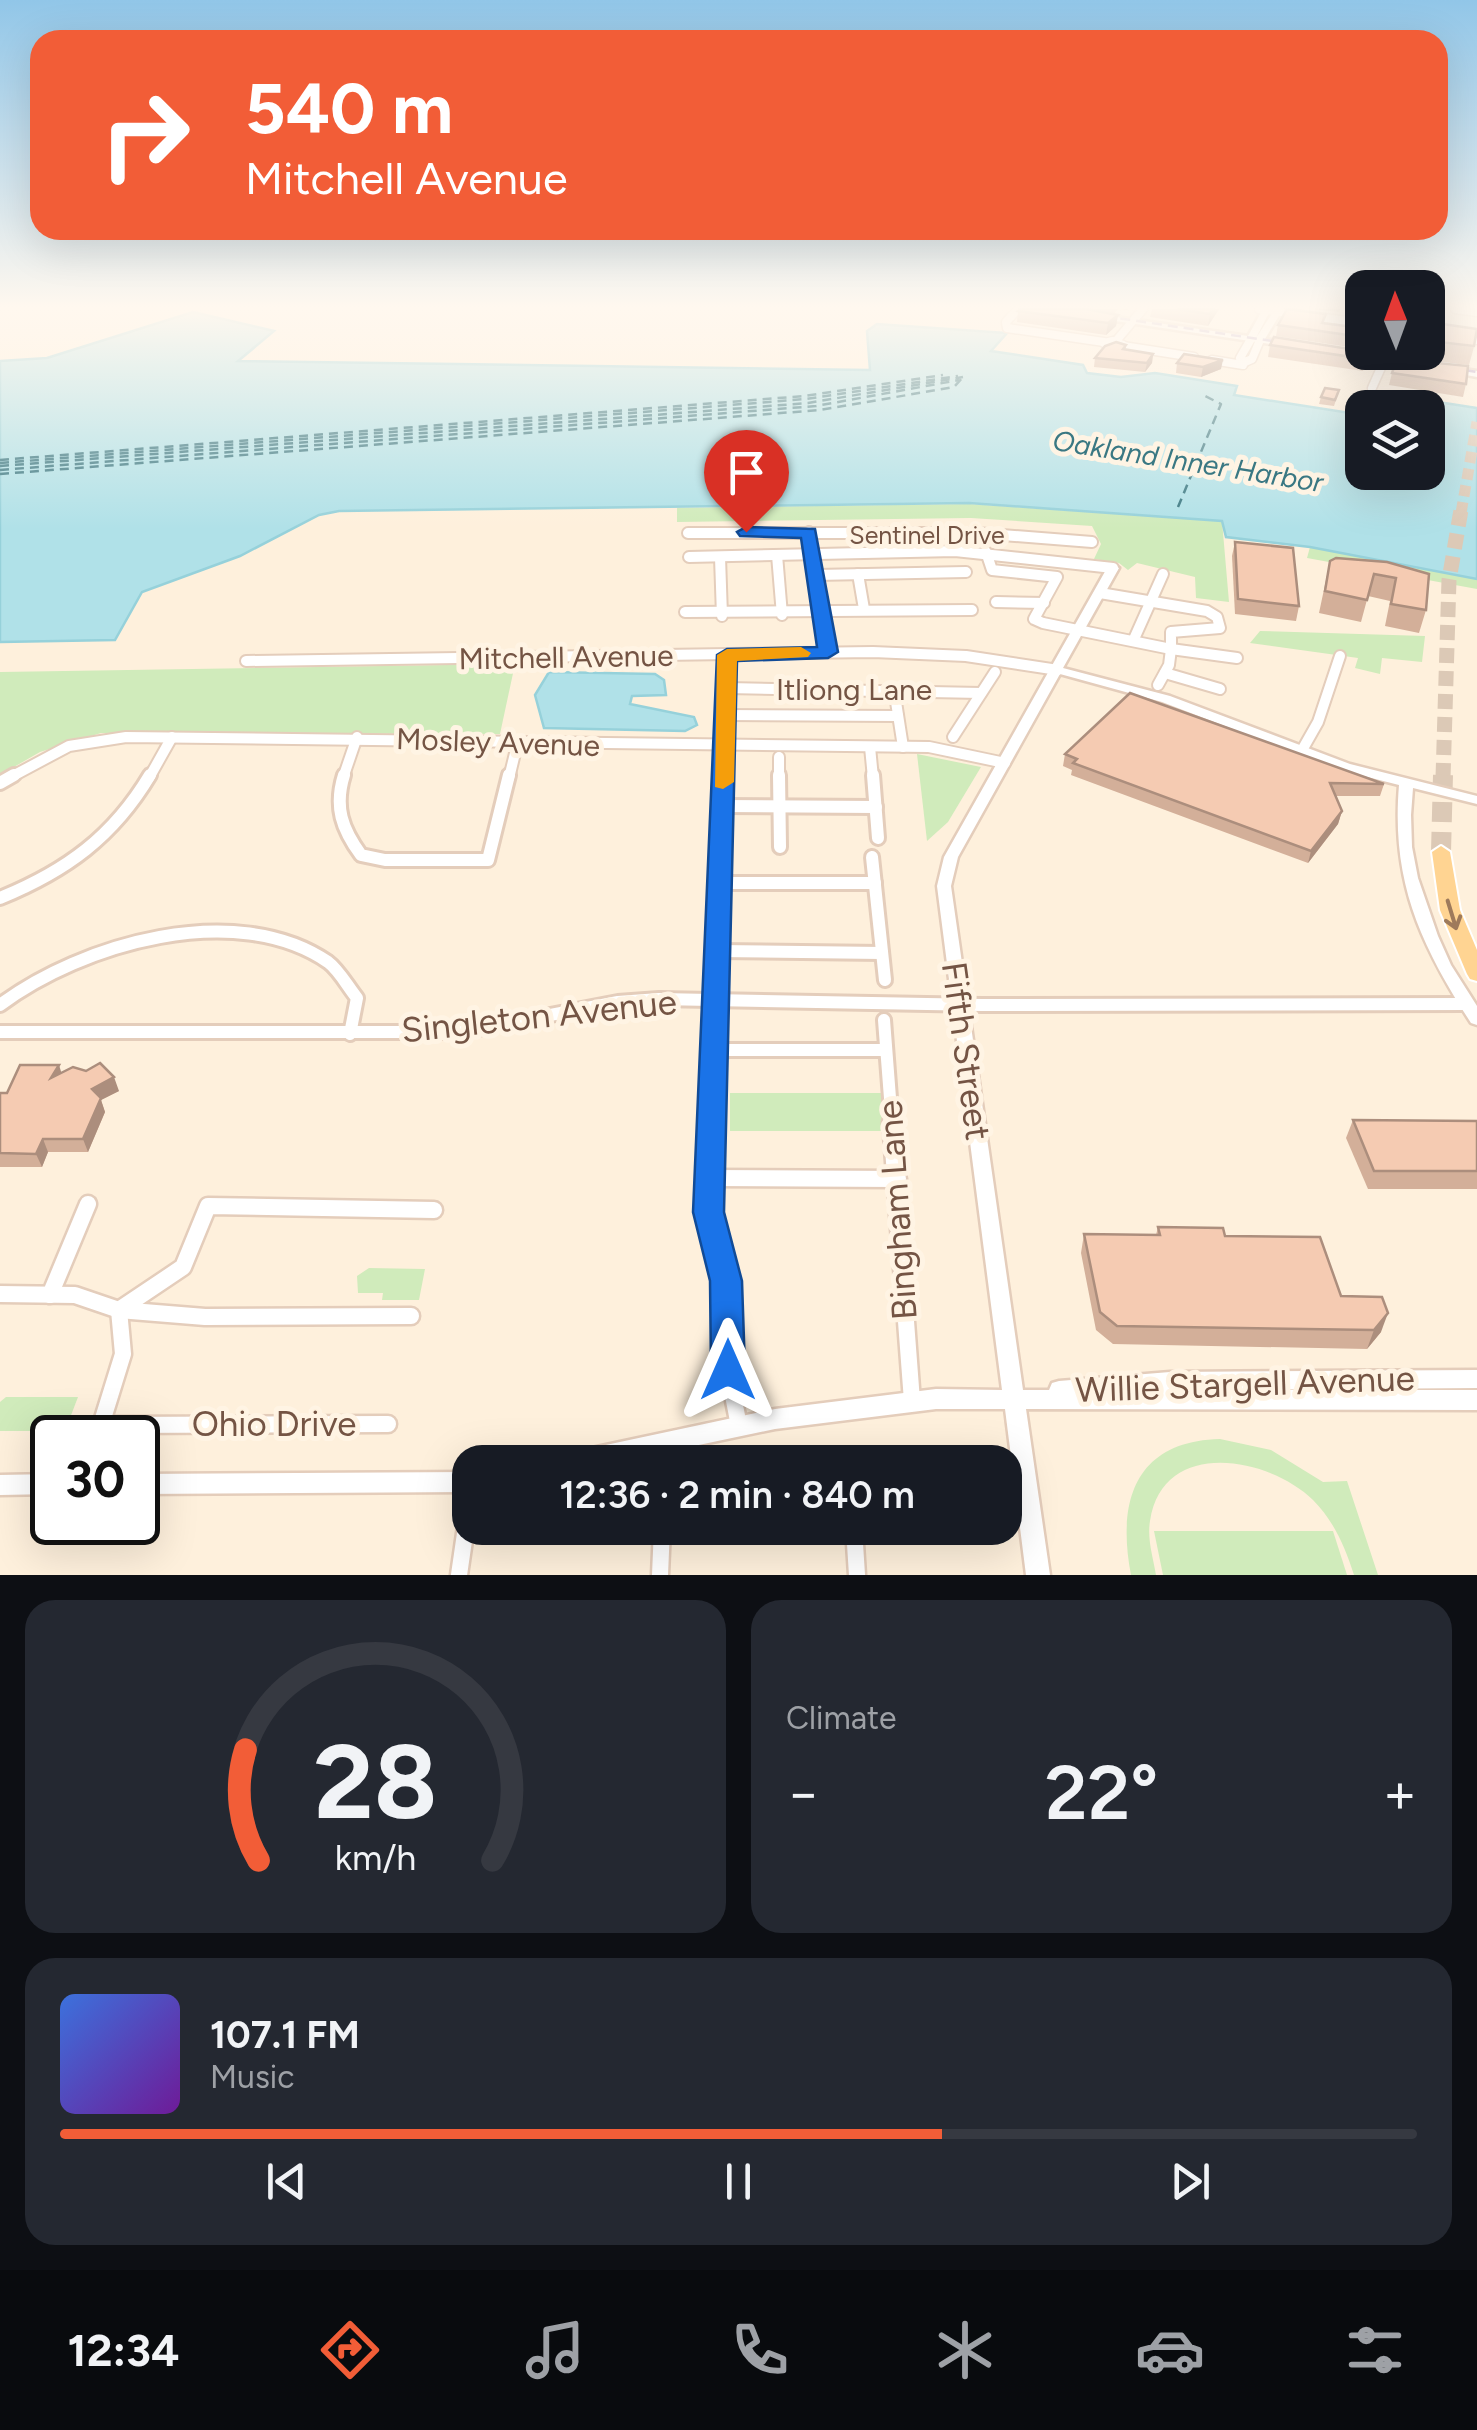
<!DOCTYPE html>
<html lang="en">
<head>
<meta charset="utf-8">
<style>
  :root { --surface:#171b24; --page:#242831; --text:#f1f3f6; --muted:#9ea1a6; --line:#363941; --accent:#f25d37 }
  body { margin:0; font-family:Figtree,sans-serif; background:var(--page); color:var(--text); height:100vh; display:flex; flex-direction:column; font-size:38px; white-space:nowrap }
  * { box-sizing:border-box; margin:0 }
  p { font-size:32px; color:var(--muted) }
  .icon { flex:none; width:55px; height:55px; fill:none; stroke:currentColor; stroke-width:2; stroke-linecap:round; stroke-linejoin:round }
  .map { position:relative; height:1575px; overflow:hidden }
  .drawer { display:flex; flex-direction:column; gap:25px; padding:25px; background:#0d0f14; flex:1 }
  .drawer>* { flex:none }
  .guide { position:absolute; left:30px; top:30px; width:1418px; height:210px; border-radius:30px; box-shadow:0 10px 40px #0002; background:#f25d37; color:#fff; overflow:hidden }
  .needle { width:65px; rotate:359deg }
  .fabs { position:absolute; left:1345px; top:270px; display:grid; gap:20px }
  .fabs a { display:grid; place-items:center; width:100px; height:100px; border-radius:20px; background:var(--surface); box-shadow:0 10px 40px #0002; font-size:50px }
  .speed { position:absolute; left:30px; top:1415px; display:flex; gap:20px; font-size:50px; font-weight:700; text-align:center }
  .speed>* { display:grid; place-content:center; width:130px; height:130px; border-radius:50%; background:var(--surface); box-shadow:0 10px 40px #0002; line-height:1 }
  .speed .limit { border:5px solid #111; border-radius:15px; background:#fff; color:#111 }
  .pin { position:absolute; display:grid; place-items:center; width:85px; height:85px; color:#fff; margin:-102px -42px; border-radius:50% 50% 50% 0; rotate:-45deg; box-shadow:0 0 10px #0007 }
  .pin .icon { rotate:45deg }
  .me { position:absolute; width:110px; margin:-55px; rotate:0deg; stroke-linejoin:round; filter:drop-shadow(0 0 8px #0008) }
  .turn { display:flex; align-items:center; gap:35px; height:210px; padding:0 50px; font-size:45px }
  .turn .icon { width:130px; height:130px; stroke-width:2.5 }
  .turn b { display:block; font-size:70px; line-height:85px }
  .big { font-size:75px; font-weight:600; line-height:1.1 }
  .drawer .widget { flex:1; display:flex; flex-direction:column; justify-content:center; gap:15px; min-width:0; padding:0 35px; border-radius:30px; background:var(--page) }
  .drawer .dial { align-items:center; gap:0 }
  .dial svg { height:260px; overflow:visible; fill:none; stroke:var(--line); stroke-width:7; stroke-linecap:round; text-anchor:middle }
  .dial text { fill:var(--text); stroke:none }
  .song { display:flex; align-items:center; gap:30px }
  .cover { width:120px; height:120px; border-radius:15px; background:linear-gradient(135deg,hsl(220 70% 55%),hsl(280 70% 35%)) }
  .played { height:10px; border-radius:5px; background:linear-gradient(90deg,var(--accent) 65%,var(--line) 65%) }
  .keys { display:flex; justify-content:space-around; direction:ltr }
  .heat { display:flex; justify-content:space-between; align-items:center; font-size:55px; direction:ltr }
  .drawer .tiles { flex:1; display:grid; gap:25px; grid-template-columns:1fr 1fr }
  .widget:last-child { grid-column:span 2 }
  .trip { position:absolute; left:452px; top:1445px; width:570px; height:100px; border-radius:30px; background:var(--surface); box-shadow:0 10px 40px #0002; font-weight:600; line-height:100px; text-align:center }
  .menu { display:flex; height:160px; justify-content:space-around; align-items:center; background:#090b0e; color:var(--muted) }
  .menu .icon { width:70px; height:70px }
  .menu .selected { color:var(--accent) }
  .menu b { font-size:45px; color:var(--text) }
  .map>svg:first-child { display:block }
  .green { fill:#d0ebbb }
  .water { fill:#b0e1e8; stroke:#96d1da; stroke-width:2.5 }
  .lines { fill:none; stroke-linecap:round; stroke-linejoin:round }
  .ferry { stroke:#3a7883; stroke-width:2.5; stroke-dasharray:9 6; stroke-linecap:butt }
  .primary-tunnel-far2 { stroke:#dcc9b6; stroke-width:11; stroke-dasharray:11 6; stroke-linecap:butt }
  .primary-tunnel-far1 { stroke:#dcc9b6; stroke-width:15; stroke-dasharray:15 8; stroke-linecap:butt }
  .primary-tunnel { stroke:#dcc9b6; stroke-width:20; stroke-dasharray:20 10; stroke-linecap:butt }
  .minor-far3-casing { stroke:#e4cdbb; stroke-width:11 }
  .minor-far2-casing { stroke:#e4cdbb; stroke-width:14 }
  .minor-far1-casing { stroke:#e4cdbb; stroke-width:18 }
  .minor-casing { stroke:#e4cdbb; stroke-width:21 }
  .tertiary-casing { stroke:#e4cdbb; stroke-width:5 }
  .primary-casing { stroke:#fff; stroke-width:4 }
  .minor-far3 { stroke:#fff; stroke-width:8 }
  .minor-far2 { stroke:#fff; stroke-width:10 }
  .minor-far1 { stroke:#fff; stroke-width:12 }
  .minor { stroke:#fff; stroke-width:16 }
  .tertiary { fill:#fff; fill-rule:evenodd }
  .primary { fill:#ffd492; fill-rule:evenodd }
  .rail { stroke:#b29cc6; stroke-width:2.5; stroke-dasharray:10 6; stroke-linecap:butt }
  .wall { fill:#d3af99 }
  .shaded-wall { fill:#ac8e7d }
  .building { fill:#f5cbb2; stroke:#ac8e7d; stroke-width:2.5 }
  .oneway { stroke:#9e7a5b }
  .route { fill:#1a73e8; stroke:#114b97; stroke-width:2.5 }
  .slow { fill:#f59e0b }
  .labels { text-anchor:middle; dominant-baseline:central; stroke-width:10; stroke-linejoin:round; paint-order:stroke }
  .far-street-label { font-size:25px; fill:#745444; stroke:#fff4e4 }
  .far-water-label { font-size:28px; font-style:italic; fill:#3a7883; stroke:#fff4e4 }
  .street-label { font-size:30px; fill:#745444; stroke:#fff4e4 }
  .near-street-label { font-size:35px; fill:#745444; stroke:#fff4e4 }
</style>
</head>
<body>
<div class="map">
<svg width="1477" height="1575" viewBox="0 0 1477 1575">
  <rect width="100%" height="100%" fill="#fef0dc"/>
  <g class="green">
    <path d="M970,504l252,17 7,81 -33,-4 -1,-21 -58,-14 -9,7 -9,-7 -25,-4 7,-15 -9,-18 -121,-8 -294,4v-14z"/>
    <path d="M1310,547l167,32v10l-170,-31z"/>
    <path d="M1260,631l165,5 -3,26 -40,-4 -2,16 -25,-6 3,-10 -108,-15z"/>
    <path d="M515,664l-15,70 -399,-1 -61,19 -40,23v-103z"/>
    <path d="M917,754l64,13 -33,55 -21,19z"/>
    <path d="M730,1093h152l3,38h-155z"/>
    <path d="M369,1268l56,1 -6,31h-37l1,-7h-25l-1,-17z"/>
    <path d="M6,1397h72l-13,34h-65v-29z"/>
    <path d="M1220,1439l51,11 52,32 24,-1 31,94h-24c-9,-28 -20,-54 -41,-75 -44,-43 -150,-63 -163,21 -3,18 3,36 6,54h-25c-14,-72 3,-134 89,-136z"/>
    <path d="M1154,1531h179l14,44h-184z"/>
  </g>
  <g class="water">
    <path d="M193,312l81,19 -36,30 632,9 -3,-39 10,-7 130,9 -16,18 92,14 4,8 34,4 34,-4 82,13 -3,9 116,18 -2,7 14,2v50h66v-64l-47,-1 5,-13 91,14v171l-167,-32 -84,-10 -4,-16 -253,-18 -630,8 -20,4 -79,41 -98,36 -27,48 -115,2v-281l47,-3z"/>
    <path d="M549,672l106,2 9,6 2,15 -34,1 -2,8 64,13 3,8 -12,6 -141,-3 -9,-33z"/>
  </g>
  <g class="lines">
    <g class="ferry">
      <path d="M0,460l804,-64 139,-21"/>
      <path d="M0,463l806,-64 152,-23"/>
      <path d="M0,466l808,-63 155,-26"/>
      <path d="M0,470l816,-64 143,-26"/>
      <path d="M0,474l820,-64 134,-23 10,-11"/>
      <path d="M1178,507l43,-103 -18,-9"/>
    </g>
    <path class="primary-tunnel-far2" d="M1461,513l16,-91"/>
    <path class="primary-tunnel-far1" d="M1443,778l6,-198 12,-70"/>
    <path class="primary-tunnel" d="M1441,852l2,-77"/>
    <defs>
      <g id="minor-far3">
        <path d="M1018,309l-12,13 1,6 97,14"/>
        <path d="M1259,309l103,14"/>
        <path d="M1455,309l22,3"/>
        <path d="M1428,333l49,7"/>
        <path d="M1113,341l10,4 -19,-2z"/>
        <path d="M1116,341l27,-32"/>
        <path d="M1123,346l71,11"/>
        <path d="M1212,360l31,5"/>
        <path d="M1245,362l-5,-4 11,-19"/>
        <path d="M1245,362l7,-3 8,-19"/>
        <path d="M1372,388l16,-36"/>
      </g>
      <g id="minor-far2">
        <path d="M809,532l19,120"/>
        <path d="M688,533h288l116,9"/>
        <path d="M986,552l6,18 65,7 -23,42 9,4 128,26v-17l49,-4 -3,-11 -10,-6 -107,-18"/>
        <path d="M777,555l5,60"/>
        <path d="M689,557l266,-6 158,17"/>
        <path d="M720,557l2,59"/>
        <path d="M858,574l6,35"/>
        <path d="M816,575l150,-3"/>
        <path d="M996,602l48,1"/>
        <path d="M685,612l287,-2"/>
        <path d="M1134,639l29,-65"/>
        <path d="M246,661l627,-9 93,4 92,14"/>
        <path d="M1165,673l55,16"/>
        <path d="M1158,685l11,-20 2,-16 66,9"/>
        <path d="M727,688l254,5"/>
        <path d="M894,689l9,58"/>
        <path d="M725,715l173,1"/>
        <path d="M953,737l42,-65"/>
        <path d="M870,747l3,31"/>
        <path d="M1301,752l17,-30 22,-66"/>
        <path d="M779,757v21"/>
        <path d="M9,778l60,-32 57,-9 803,10 76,16"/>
        <path d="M149,778l23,-41"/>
        <path d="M343,778l14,-41"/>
        <path d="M509,778l8,-33"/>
        <path d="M723,778l4,-123"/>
      </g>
      <g id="minor-far1">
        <path d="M344,775c-10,32 -2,54 17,80l24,5h103l21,-85"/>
        <path d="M779,775l1,72"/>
        <path d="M873,775l5,63"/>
        <path d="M0,783l14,-8"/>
        <path d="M722,806l154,1"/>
        <path d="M872,857l13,123"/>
        <path d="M720,883h155"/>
        <path d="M0,898c66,-27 113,-61 150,-123"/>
        <path d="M718,951l164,2"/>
        <path d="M0,1005c81,-61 236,-106 328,-43 11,8 20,25 29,36l-7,36"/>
        <path d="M884,1020l8,104"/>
        <path d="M0,1032h462l156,-30 41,-3 323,6 485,-1"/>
        <path d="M714,1050h172"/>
        <path d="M712,1124l11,-349"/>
      </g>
      <g id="minor">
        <path d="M712,1122l-3,89 17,70 2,89 11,56"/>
        <path d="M891,1122l21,279"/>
        <path d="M709,1178l189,1"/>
        <path d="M0,1294l75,1 44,15 86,7 206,-1"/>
        <path d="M50,1295l38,-91"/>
        <path d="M119,1310l4,44 -22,71 287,-1"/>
        <path d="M119,1310l64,-43 25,-61 226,4"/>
        <path d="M854,1528l3,47"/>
        <path d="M459,1575l11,-76"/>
        <path d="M660,1575l2,-47"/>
      </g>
      <g id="tertiary">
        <path d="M1263,309h8l-15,29 19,-29h8l-18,30 26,4v4l-189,-28 -4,-2 4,-2 146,21z"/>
        <path d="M1349,351l52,9v-4l3,-1 52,8 4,3 -2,2 19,3v6l-27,-5 -1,-2 2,-2 -36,-6v4l-3,1 -66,-11 -1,-2z"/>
        <path d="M1113,565l6,3 -56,100 107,28 180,68 127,32v8l-64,-16 -2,27 1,32 6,31 20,58 13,29 26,41v19l-6,-2c-51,-79 -80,-142 -72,-238l-59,-15 -178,-68 -102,-28 -102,183 -7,29 72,504h26l3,-7 7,-2 111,-9 307,-2v18l-255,2h255v20l-451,-1 24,166h-24l-21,-166h-69l-161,20 -157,33h-56l3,-7 8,-3 202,-43 161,-20 66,1 -65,-504 7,-29 163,-289z"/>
        <path d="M470,1472v20l-332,2v-20z"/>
        <path d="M52,1474v20l-52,1v-20z"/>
      </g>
      <path id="primary" d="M1441,846l9,6 10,58 17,40v31l-7,-2 -3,-5 -27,-64 -8,-58z"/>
    </defs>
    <use href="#minor-far3" class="minor-far3-casing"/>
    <use href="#minor-far2" class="minor-far2-casing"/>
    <use href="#minor-far1" class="minor-far1-casing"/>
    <use href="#minor" class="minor-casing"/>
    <use href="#tertiary" class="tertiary-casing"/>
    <use href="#primary" class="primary-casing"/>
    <use href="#minor-far3" class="minor-far3"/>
    <use href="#minor-far2" class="minor-far2"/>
    <use href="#minor-far1" class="minor-far1"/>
    <use href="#minor" class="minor"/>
    <use href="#tertiary" class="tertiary"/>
    <use href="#primary" class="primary"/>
    <g class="rail">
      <path d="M1057,309l242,36"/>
      <path d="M1339,351l138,21"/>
    </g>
  </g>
  <g class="wall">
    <path d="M1020,309h108l-1,1 -9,-1 -4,5 4,1 -2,11 -10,9 -89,-13 1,-11z"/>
    <path d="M1152,309h67l-11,17 -58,-9z"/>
    <path d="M1312,309h28l-1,3z"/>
    <path d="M1325,323l37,5v21l-86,-13 2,-11z"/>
    <path d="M1477,336l-8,29 -44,-5 5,-19z"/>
    <path d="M1126,345v4l27,5 -1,9 -7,9 -51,-5 1,-9z"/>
    <path d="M1270,345l99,7 -6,19 -95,-14z"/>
    <path d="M1177,363l44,6 -20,8 -25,-4z"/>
    <path d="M1392,373l74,11 -3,13 -74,-12z"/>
    <path d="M1339,390l-5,16 -15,-2 2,-7z"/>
    <path d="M1235,542l64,64 -3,15 -61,-7 -3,-58z"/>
    <path d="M1330,561l57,1 39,48 -7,23 -34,-7 5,-25 -22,-5 -7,26 -42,-9z"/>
    <path d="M1065,754l319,30 -4,12h-45l7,15 -4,13 -30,39 -237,-88 1,-5 -9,-4z"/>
    <path d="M62,1073l57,18 -18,9 4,12 -17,40h-40l-6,15h-42v-74h7z"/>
    <path d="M1353,1120l124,1v68h-109l-22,-51z"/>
    <path d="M1158,1227l67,9 116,60 40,36 -14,17 -254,-5 -17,-14 -15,-77 3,-19 72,1z"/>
  </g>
  <g class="shaded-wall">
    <path d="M1213,309h6l-11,17 2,-12z"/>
    <path d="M1118,315l-2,11 -10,9 2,-12z"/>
    <path d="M1153,354l-1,9 -7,9 2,-9z"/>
    <path d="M1223,360l-2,9 -20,8 2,-10z"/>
    <path d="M1342,811l-4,13 -30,39 3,-12z"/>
    <path d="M59,1065l4,13h-12z"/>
    <path d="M114,1077l5,14 -18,9 4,12 -17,40 -5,-13 9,-50z"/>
    <path d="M43,1139l5,13 -6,15 -6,-13z"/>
    <path d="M1388,1313l-7,19 -14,17 7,-19z"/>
  </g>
  <g class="building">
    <path d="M1020,309h67l31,6 -10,8 -90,-12z"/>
    <path d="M1177,309h36l-3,5z"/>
    <path d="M1287,309l39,5 -4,9 40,5v9l-84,-12z"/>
    <path d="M1436,323l41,6 -3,17 -44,-5z"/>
    <path d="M1274,337l88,14v1h6l-2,7 -96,-14z"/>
    <path d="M1116,342l10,3 -3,4 30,5 -6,9 -52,-5 10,-12z"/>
    <path d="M1184,354l39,6 -20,7 -26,-4z"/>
    <path d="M1397,359l71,7 -2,18 -74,-11z"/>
    <path d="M1325,388l14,2 -4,10 -14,-3z"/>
    <path d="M1235,542l58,6 6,58 -61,-7z"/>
    <path d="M1336,558l51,4 42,12 -3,36 -35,-6 5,-26 -22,-4 -7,26 -42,-9 5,-30z"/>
    <path d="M1130,693l254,91 -54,-1 12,28 -31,40 -238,-88 4,-4 -12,-5z"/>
    <path d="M100,1063l14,14 -22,12 9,9 -18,41h-40l-7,15 -36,-1v-60h7l13,-28h39l-8,13 22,-11 13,4z"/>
    <path d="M1353,1120l124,1v50h-103z"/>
    <path d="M1158,1227l65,1 2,8 95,1 21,59 41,1 6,16 -14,17 -257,-4 -17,-14 -16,-78 76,1z"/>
  </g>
  <defs><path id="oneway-shaft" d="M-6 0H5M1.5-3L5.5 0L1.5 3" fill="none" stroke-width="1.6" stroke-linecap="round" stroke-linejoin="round" transform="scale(2.5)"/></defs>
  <use class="oneway" href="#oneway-shaft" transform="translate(1452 915) rotate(73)"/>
  <linearGradient id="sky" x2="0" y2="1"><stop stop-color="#91c6e8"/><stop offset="0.58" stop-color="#fff8ef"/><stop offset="1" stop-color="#fff8ef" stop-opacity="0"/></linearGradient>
  <rect width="1477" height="529" fill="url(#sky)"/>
  <path class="route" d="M746,527l69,2 23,123 -10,6 -91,3 -13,551 18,69 3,89 -5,11 -12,4 -12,-4 -5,-11 -1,-89 -17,-69 24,-557 10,-6 90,-2 -16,-109 -61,-2 -3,-4z"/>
  <path class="slow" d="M801,647l10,6 -3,4 -71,4 -3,121 -11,7 -8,-2 2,-132 10,-6z"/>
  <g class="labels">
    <g class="far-street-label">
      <text x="927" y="535">Sentinel Drive</text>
    </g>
    <g class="far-water-label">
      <text transform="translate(1188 461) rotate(9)">Oakland Inner Harbor</text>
    </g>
    <g class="street-label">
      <text transform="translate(566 657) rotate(-1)">Mitchell Avenue</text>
      <text x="854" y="689">Itliong Lane</text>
      <text transform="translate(498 742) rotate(2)">Mosley Avenue</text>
    </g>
    <g class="near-street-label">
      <text transform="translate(539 1016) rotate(-6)">Singleton Avenue</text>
      <text transform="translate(966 1051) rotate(82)">Fifth Street</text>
      <text transform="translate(897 1210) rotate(-94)">Bingham Lane</text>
      <text transform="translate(1245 1384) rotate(-2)">Willie Stargell Avenue</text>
      <text x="274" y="1424">Ohio Drive</text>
    </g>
  </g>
</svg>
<div class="fabs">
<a><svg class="needle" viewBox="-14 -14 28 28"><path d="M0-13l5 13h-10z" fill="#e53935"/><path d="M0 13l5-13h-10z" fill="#9ea1a6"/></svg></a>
<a><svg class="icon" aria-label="layers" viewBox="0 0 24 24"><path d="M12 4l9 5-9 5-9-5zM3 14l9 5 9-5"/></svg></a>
</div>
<div class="speed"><div class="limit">30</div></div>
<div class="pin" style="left:746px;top:532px;background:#d93025"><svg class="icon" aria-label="arrive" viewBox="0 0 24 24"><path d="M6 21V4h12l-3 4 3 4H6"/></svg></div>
<svg class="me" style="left:728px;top:1370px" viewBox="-20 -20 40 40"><path d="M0-17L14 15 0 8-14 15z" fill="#1a73e8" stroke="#fff" stroke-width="4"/></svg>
<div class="trip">12:36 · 2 min · 840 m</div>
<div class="guide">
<div class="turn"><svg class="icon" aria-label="right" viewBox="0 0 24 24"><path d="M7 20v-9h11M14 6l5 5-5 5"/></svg><div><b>540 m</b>Mitchell Avenue</div></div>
</div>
</div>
<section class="drawer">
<div class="tiles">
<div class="widget dial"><svg viewBox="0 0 100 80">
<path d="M14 69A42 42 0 1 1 86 69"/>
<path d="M14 69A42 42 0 0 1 10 35" stroke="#f25d37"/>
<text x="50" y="56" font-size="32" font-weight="700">28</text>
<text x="50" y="72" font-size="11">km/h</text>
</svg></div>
<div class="widget"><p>Climate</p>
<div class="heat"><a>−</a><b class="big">22°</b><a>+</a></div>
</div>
<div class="widget">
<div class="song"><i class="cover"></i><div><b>107.1 FM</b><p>Music</p></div></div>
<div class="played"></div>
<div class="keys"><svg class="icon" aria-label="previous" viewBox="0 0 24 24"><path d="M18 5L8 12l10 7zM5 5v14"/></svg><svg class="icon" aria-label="pause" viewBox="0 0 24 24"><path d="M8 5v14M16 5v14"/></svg><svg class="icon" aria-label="next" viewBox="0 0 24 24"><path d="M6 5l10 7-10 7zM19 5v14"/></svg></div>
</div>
</div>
</section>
<nav class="menu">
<b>12:34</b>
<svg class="icon selected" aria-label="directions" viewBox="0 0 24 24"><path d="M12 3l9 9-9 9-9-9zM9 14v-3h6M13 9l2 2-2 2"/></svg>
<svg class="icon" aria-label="music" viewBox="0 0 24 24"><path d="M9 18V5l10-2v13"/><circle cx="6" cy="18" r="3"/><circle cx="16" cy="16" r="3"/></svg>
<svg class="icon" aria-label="phone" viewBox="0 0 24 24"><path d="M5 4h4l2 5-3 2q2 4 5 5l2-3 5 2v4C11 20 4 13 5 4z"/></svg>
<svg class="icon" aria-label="climate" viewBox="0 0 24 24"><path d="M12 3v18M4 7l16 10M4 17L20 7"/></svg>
<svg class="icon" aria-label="car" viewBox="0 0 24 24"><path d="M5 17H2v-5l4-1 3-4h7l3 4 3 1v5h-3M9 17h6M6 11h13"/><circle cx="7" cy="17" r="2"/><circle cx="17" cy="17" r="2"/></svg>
<svg class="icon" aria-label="filters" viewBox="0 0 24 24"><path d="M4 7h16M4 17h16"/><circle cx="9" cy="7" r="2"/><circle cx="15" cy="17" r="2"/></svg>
</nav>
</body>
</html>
